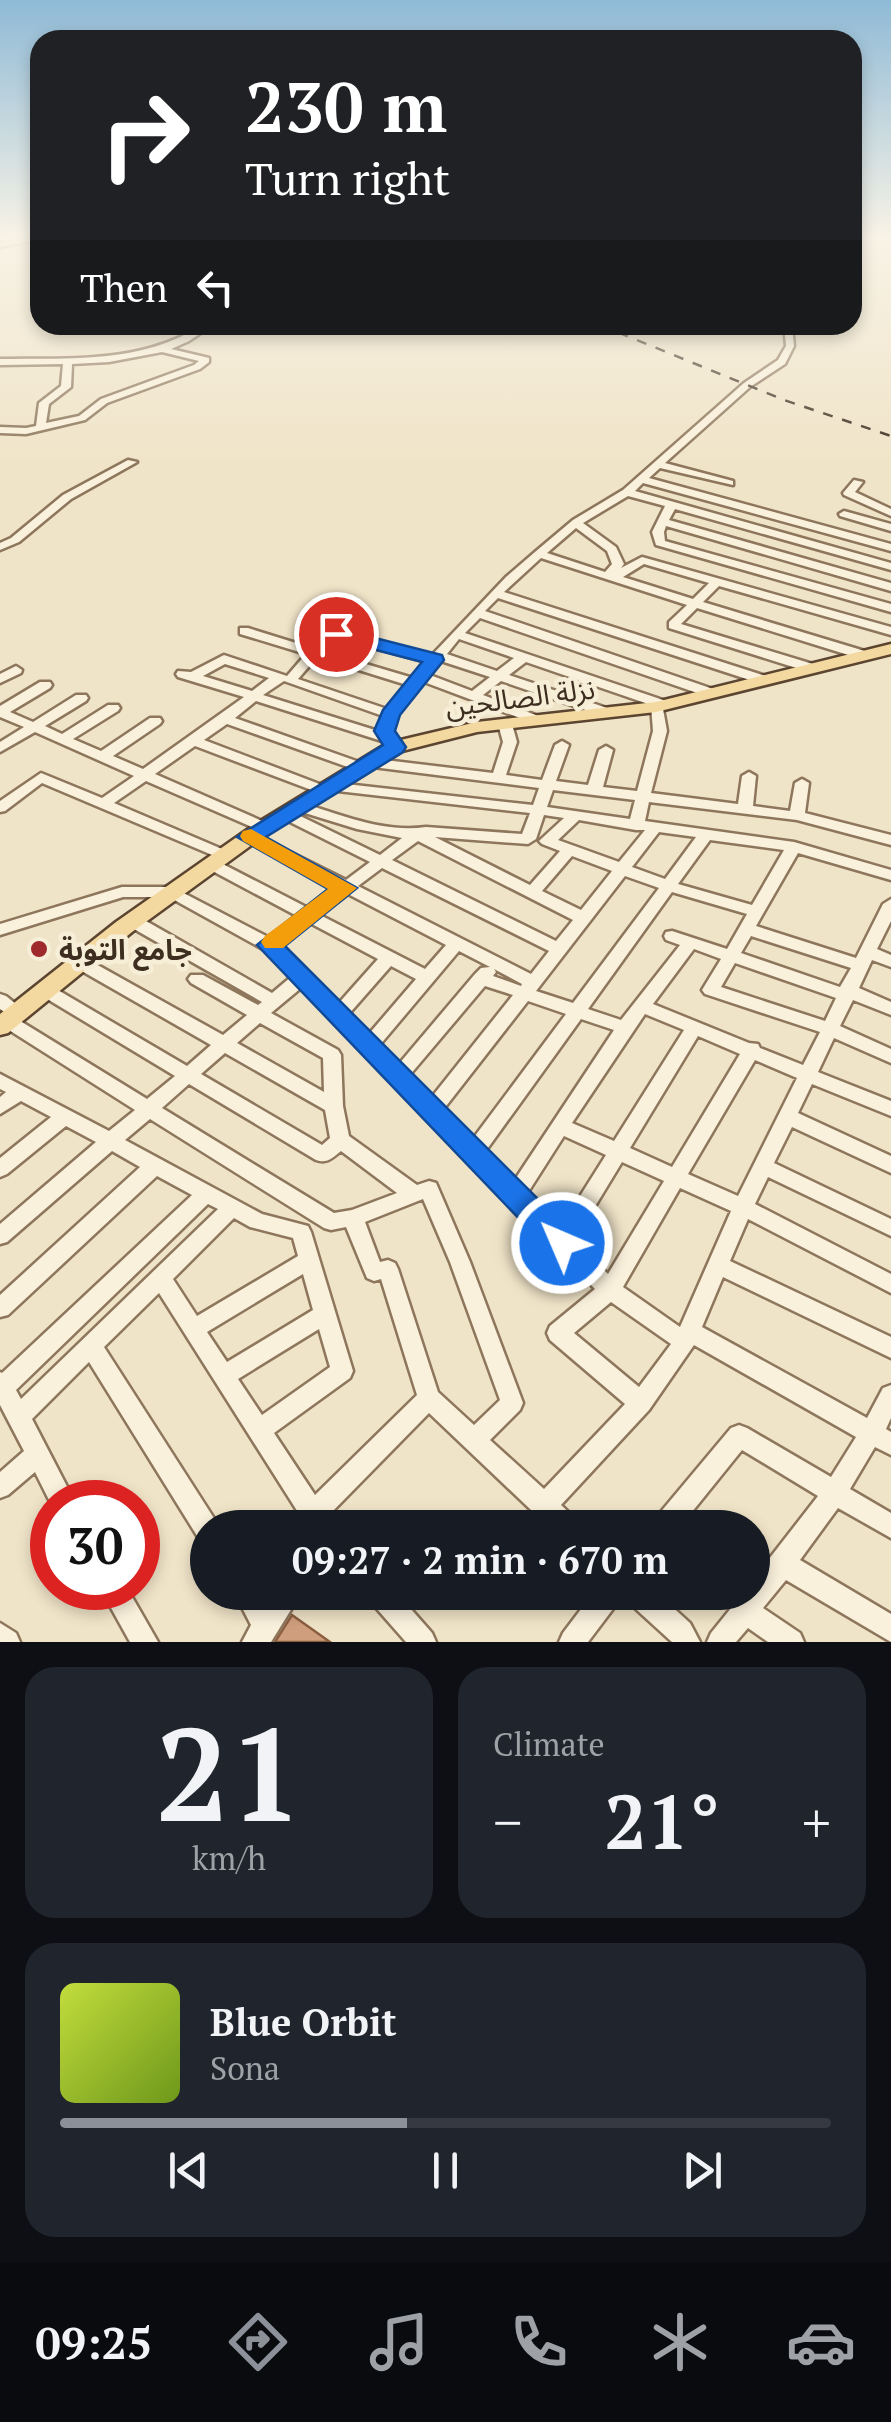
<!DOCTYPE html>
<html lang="en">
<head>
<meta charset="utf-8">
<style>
  :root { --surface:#171b24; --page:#20242c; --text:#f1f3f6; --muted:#9ea1a6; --line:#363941; --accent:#8c9099 }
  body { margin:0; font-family:"PT Serif","Noto Sans Arabic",serif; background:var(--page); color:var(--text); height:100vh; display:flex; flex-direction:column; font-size:38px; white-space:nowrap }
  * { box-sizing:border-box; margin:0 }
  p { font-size:32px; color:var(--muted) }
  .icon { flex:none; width:55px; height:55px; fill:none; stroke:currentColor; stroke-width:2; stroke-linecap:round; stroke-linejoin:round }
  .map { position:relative; height:1642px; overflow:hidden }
  .drawer { display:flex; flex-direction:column; gap:25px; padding:25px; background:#0d0f14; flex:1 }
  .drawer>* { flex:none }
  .guide { position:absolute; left:30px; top:30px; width:832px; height:305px; border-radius:30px; box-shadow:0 5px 15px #0003; background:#202124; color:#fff; overflow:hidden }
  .speed { position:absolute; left:30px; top:1480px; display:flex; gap:20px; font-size:50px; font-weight:700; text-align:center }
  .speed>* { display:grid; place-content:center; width:130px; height:130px; border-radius:50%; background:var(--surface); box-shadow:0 5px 15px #0003; line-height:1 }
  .speed .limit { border:15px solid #d22; background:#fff; color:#111 }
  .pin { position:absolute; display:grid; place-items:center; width:85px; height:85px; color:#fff; margin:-42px; border:5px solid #fff; border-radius:50%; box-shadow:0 2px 10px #0007 }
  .me { position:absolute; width:110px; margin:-55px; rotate:315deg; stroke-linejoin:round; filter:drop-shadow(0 0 8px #0008) }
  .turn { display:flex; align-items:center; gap:35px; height:210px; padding:0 50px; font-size:45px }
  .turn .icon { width:130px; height:130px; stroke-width:2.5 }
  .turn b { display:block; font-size:70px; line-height:85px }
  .then { display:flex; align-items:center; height:95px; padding:0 50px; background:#0003; gap:20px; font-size:38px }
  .big { font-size:75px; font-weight:800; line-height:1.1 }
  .drawer .widget { flex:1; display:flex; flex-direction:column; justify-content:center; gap:15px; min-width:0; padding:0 35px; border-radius:30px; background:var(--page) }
  .drawer .dial { align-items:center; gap:0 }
  .dial b { font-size:130px; line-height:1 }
  .song { display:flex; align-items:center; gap:30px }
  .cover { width:120px; height:120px; border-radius:15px; background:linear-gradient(135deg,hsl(70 70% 55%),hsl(80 70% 35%)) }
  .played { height:10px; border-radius:5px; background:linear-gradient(90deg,var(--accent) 45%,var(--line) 45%) }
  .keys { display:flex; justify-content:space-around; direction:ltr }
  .heat { display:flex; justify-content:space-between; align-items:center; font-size:55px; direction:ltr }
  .drawer .tiles { flex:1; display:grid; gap:25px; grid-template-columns:1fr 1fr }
  .widget:last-child { grid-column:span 2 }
  .trip { position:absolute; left:190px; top:1510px; width:580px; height:100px; border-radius:50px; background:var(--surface); box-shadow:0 5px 15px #0003; font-weight:800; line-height:100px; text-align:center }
  .dock { display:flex; height:160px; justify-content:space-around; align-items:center; background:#090b0e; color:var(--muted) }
  .dock .icon { width:70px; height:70px }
  .dock .active { color:var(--accent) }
  .dock b { font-size:45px; color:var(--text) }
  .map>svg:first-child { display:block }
  .building { fill:#cf9f7d; stroke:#8d5f41; stroke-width:2.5 }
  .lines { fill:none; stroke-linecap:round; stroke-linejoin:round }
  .minor-casing { stroke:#8d765c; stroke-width:5 }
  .major-casing { stroke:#5b4430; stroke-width:5 }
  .minor { fill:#faf1dc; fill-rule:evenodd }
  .major { fill:#f3d9a0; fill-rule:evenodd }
  .rail { stroke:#3d2e20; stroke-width:2.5; stroke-dasharray:10 10; stroke-linecap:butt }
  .route { fill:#1a73e8; stroke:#114b97; stroke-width:2.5 }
  .slow { fill:#f59e0b }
  .poi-dot { fill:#9e2a2b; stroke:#f7eed8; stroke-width:4 }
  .labels { text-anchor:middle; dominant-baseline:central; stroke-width:9; stroke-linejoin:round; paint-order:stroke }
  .street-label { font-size:28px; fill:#3d2e20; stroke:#f7eed8 }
  .poi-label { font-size:28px; font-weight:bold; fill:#3d2e20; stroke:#f7eed8; text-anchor:start }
</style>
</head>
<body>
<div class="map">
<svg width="891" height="1642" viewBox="0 0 891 1642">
  <rect width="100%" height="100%" fill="#f0e4c8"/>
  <path class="building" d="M292,1615l38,27h-55z"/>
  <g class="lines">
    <defs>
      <g id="minor">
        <path d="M40,235v4l-40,8v-4z"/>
        <path d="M852,235h7l-7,5z"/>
        <path d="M203,325h10l-24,16 -18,8 38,9v4l-9,7 -93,34 -22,17 -59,14 -26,-1v-6l26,1 10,-2 3,-23 22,-17 2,-22 -63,1v-6c71,-1 140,5 203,-34zM162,352l37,9 -5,4 -93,34 -22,17 -33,7 3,-19 22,-17 1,-23 37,-2z"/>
        <path d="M784,325h8l2,21 -9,18 -35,23 -85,76 68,18v4l-73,-17 -11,10 242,66v7l-248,-68 -8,8 256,72v7l-216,-61 -6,11 222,63v8l-225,-65 -2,6 1,9 226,63v8l-235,-67 -4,-13 13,-26 -37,-10 -45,27 33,24 8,17 -3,4 21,-11 249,70v8l-172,-49 -16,16 165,50v6h-10l-161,-50 -16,16 135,41 1,3 -6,4 -5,-1 -137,-43v-6l18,-17 -146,-47 -37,34 265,85 2,3 -2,3h-10l-261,-85 -13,13 231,79 2,3 -2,3h-10l-226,-78 -15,15 204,69 2,3 -2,3 -6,1 4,22 -16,62 87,11 4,-28 7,-4 7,4 -3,30 37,5 5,-28 7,-4 7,4 -4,30 86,22v10l-94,-25 -148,-18 -4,19 149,21 97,28v10l-93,-27 -42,73 100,32 27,-54 8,-5v22l-14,28 14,6v12l-19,-7 -13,28 32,14v13l-38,-15 -13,26 51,23v14l-57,-25 -16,34 73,29v15l-79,-32 -14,29 93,43v17l-99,-46 -18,36 117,56v17l-123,-59 -13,27 136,70v19l-143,-74 -18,42 161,76v21l-168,-81 -21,50 165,91 16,-30 8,-3v33l-5,11 5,3v23l-16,-8 -25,42 41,24v25l-53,-30 -38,52 91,54v28l-105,-62 -23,28 37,25 4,9h-36l-20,-14 -12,14h-29l4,-9 33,-41h8v-11l66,-85 -76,-46 -63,78h-28l3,-8 77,-92 8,-3 8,3 84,49 25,-40 -162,-92 -45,65 -88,95 16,15 3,8h-30l-121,-115 -101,103 6,12h-26l-149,-235 -55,54 113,176 2,5h-11v15l-9,-4 -110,-177 -57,57 43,83h-23v4l-17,-34 -27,23 -8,3v-26l24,-21 -24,-46v-33l2,1 190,-178 -35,-19 -149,139 -8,2v-22l140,-128 -28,-16 -105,91 -7,2v-20l96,-82 -30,-16 -59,48 -7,3v-19l51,-41 -30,-16 -21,13v-17l6,-5 -6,-3v-15l109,57 26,-21 -134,-85v-8l8,-2 -9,-6v-15l6,2 21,17 -3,4 -7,2 130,80 28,-23 -136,-82 -3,-4 3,-4h12l136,80 24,-21 -138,-79 -2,-4 2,-4h12l138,77 24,-20 -56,-32 -3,-4 3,-4h12l55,30 4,-3 -135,-77 -2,-4 2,-4h12l133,76 19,-16 -28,-28 -94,-52h-46l-123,38v-11l122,-37h50l96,50 29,-21 -92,-49 -2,-3 2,-3h12l91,47 27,-21 -91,-47 -3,-3 3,-3h10l92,46 24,-18 -90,-45 -2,-3 2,-3h10l90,44 22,-17 -45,-9 -65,-20 -2,-3 2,-3h10c40,12 81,30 124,24l96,7 8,-21 -201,-23 -7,4 -127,-48 -40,28 114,50 3,3 -3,3h-10l-113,-49 -32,22 115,49 3,3 -3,3 -5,2 -182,-77 -37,28 -5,1v-11l41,-28 61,25 32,-22 -99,-44 -35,20v-10l24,-15 -24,-10v-11l40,-24h10l2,3 -2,3 -40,24 23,10 43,-27h10l2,3 -2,3 -41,25 17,8 46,-29h10l2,3 -2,3 -45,28 28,12 49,-33h10l2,3 -2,3 -47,32 30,13 101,-72 -66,-20 -2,-3 2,-3 13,1 33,-17 63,21 19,-22 -66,-20v-6h8l64,20 8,-10 16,-8 96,25 74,-78 29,-25 38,-32 50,-30 121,-107 34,-23 8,-14zM576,528l31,23 5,13 -7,8 -58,-19zM644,564l65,19 -16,16 -70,-22zM338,638l89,24 -14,16 -91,-27zM459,639l55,19 -17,13 -50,-17zM317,657l90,28 -20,24 -89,-30zM441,661l49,16 -18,14 -42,-16zM526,662l125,43 2,26 -16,60 -34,-4 10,-37 -7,-4 -7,4 -11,35 -32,-4 13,-36 -7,-4 -7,4 -13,35 -36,-5 11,-33 -5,-18 -7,-4 -7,4 5,18 -10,31 -125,-15 -5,1 -1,4 -127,-45 21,-17 129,41 5,8 5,1 7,-4 -10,-16 5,-16 27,-33 112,42 7,-4 -2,-3 -58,-22 18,-14 102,35 5,1 7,-4 -2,-3 -104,-35zM225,664l44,14 -17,13 -49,-15zM284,681l99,35 -5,15 -115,-36zM227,724l132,47 5,-1 1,-4 174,22 -6,17 -205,-23 -6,3 -118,-45zM553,790l82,10 -5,19 -83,-12zM544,815l20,3 -25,23 3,3 18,7 -30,34 -95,-48 93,7 8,-5zM579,820l57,10h9l-26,32 -61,-22zM659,832l37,5 -31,42 -33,-12zM710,840l74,10 -32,55 -74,-21zM418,841l155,79 -17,21 -164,-81zM572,856l40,15 -31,39 -39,-19zM382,868l167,83 -18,23 -173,-88zM625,876l34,12 -86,115 -37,-12zM672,892l75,22 -20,35 -55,-18 -6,1 -2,4 2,4 14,5 -59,75 -33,-11zM348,894l98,51 -21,24 -105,-54zM310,923l68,36 -40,45 -59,-58zM751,936l100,32 -11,19 -99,-34zM694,949l27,10 -19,31 3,4 115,38 -17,33 -43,-17 -2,-4 -9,-1 -96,-39zM459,951l31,16 -9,1 -6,6 -77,91 -19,-19zM735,963l101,35 -11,23 -104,-34zM391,966l25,13 -48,56 -20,-20zM494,969l28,15 -1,2 -28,-10 3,-4zM485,986l28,9 -82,103 -22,-22zM301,988l294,301 -45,37 -3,7 3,7 75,64 -81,85 -54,-49 30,-30 3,-7 -53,-141 -34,-79 -7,-2 -12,4 -68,-49 -6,-30 -2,-51 -3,-5 -67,-37zM528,1001l38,13 -94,126 -29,-30zM645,1014l39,16 -70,111 -42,-18zM581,1019l33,11 -100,151 -29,-29zM260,1023l63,35 1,34 -87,-49zM698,1036l42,18 -68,113 -42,-19zM225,1053l100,57 5,28 -8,7 -121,-71zM755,1060l42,18 -59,118 -50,-22zM189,1084l127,76c11,4 16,-2 25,-9l56,42 -45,17 -18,3 -172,-105zM150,1119l174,109 7,2 15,-3 21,51 7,3 7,-2 36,116 -102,100 -41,-62 76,-55 3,-7 -42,-139 -3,-6 -46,-12 -137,-74zM564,1136l42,19 -46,73 -33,-34zM622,1162l42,19 -56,93 -34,-33zM680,1188l51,23 -51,116 -57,-40zM423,1199l27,63 50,138 -26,25 -36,-33 -40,-123 -3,-6 -7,-3 -8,2 -15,-40zM208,1204l10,5 -197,190 -5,-9zM234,1218l16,9 43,11 5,18 -101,60 -24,-37zM303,1274l10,36 -86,52 -20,-30zM611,1302l60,42 -32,43 -65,-54zM319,1329l11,38 -68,48 -24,-36z"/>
        <path d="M128,460l9,2 -66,37 -52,43 -19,8v-7l11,-5 52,-43z"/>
        <path d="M854,480l9,2 -8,10 36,17v7l-47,-21 -1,-2z"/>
        <path d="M844,511l47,13v7l-51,-15 -1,-2z"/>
        <path d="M16,666l6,4 -1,3 -21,10v-9z"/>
        <path d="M100,1588h27l31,54h-28z"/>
        <path d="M234,1592h27l6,11 7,-11h28l-31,50h-29l9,-17z"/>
        <path d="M367,1592h29l36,41 4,9h-30l-36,-41z"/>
        <path d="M594,1592h28l-3,9 -31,41h-29l4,-9z"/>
        <path d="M624,1592h32l34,31 10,19h-28l-45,-41z"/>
        <path d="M0,1623l16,10 4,9h-20z"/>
      </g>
      <path id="major" d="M891,644v10l-235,58 -179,20 -75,19 -134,82 -136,99 -124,101 -8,2v-21l116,-92 138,-97 134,-82 89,-21 179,-20z"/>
    </defs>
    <use href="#minor" class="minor-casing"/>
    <use href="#major" class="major-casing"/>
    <use href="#minor" class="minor"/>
    <use href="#major" class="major"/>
    <path class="rail" d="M600,325l184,75 107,36"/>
  </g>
  <linearGradient id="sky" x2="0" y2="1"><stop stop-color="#8fbad6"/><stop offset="0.51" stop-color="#f8f3e6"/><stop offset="1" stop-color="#f8f3e6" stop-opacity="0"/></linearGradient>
  <rect width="891" height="465" fill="url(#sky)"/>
  <path class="route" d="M336,628l106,27 2,5 -44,55 -5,16 11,16 -3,5 -137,85 91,51 -72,58 288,288 4,9 -4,9 -11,4 -11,-4 -294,-307 71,-56 -91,-52 146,-92 -9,-14 9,-21 39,-48 -92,-24v-9z"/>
  <path class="slow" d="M251,829l106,59 -74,60h-18l-4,-6 4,-6 63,-47 -85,-48 -3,-5 3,-5z"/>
  <circle class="poi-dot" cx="39" cy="949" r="10"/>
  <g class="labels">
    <g class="street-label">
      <text transform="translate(520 697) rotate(-7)">نزلة الصالحين</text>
    </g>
    <g class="poi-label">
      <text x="59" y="949">جامع التوبة</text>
    </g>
  </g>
</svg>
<div class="speed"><div class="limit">30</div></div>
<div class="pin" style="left:336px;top:634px;background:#d93025"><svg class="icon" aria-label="arrive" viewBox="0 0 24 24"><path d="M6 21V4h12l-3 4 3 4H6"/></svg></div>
<svg class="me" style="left:562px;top:1243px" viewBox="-20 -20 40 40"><circle r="17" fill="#1a73e8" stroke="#fff" stroke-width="3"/><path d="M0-11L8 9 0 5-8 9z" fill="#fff"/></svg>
<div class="trip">09:27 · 2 min · 670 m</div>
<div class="guide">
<div class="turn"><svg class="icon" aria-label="right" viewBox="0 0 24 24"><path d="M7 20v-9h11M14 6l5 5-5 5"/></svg><div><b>230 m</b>Turn right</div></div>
<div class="then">Then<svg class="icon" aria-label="left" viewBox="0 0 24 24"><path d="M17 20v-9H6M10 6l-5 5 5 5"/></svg></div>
</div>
</div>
<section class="drawer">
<div class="tiles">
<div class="widget dial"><b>21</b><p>km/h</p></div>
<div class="widget"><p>Climate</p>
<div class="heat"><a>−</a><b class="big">21°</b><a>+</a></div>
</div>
<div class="widget">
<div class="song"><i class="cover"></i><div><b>Blue Orbit</b><p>Sona</p></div></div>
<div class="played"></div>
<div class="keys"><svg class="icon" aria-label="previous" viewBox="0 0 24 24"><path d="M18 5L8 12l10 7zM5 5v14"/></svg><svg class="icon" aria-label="pause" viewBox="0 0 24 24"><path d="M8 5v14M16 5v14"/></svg><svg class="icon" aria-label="next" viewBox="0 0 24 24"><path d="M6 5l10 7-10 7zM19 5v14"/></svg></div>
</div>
</div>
</section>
<nav class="dock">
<b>09:25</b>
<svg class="icon active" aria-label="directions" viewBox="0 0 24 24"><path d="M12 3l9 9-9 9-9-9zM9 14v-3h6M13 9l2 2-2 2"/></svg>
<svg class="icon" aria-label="music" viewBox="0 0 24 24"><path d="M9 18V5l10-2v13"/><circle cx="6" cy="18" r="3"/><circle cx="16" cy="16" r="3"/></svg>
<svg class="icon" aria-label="phone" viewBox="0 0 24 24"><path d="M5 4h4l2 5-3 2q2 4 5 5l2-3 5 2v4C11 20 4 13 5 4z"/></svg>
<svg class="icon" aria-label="climate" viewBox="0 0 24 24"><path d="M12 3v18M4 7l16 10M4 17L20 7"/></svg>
<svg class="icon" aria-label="car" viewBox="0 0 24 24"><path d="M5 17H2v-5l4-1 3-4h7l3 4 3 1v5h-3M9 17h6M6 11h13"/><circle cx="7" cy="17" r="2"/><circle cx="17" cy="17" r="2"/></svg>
</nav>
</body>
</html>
